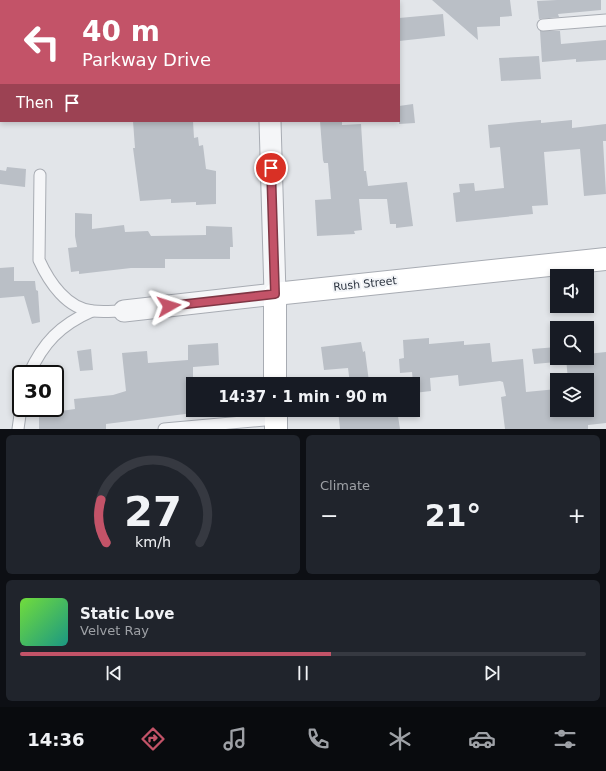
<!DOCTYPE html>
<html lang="en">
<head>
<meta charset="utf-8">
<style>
  :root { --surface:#171b24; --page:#20242c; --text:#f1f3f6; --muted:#9ea1a6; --line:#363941; --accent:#c35368 }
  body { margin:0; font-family:"DejaVu Sans",sans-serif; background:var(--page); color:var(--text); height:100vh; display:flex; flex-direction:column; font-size:15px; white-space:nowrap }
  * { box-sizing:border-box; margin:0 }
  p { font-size:13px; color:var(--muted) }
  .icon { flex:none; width:22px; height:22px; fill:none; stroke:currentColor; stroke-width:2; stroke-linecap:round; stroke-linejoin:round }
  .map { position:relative; height:429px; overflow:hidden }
  .drawer { display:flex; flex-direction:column; gap:6px; padding:6px; background:#0d0f14; flex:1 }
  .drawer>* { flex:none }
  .hud { position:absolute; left:0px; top:0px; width:400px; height:122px; box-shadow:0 2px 6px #0003; background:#c35368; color:#fff; overflow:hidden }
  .buttons { position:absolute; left:550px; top:269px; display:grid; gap:8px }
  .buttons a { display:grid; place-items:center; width:44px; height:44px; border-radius:0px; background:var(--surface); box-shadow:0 2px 6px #0003; font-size:20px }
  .speed { position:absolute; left:12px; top:365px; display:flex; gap:8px; font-size:20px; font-weight:700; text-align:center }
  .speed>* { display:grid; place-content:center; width:52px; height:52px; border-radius:50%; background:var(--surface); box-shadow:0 2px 6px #0003; line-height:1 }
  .speed .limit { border:2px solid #111; border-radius:6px; background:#fff; color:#111 }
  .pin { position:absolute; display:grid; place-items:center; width:34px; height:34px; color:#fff; margin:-17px; border:2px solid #fff; border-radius:50%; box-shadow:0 1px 4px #0007 }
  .me { position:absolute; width:44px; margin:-22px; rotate:84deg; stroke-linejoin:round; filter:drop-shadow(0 0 3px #0008) }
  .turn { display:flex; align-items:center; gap:14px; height:84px; padding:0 16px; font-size:18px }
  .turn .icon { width:52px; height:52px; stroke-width:2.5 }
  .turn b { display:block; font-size:28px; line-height:34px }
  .then { display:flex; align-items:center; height:38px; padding:0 16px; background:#0003; gap:8px; font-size:15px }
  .big { font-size:30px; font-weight:700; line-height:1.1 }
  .drawer .card { flex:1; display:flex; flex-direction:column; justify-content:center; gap:6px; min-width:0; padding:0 14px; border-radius:6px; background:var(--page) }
  .drawer .dial { align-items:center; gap:0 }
  .dial svg { height:104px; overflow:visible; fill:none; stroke:var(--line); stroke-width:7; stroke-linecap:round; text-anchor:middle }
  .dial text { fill:var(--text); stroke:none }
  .song { display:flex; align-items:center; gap:12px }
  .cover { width:48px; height:48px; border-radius:6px; background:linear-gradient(135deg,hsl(100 70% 55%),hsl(170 70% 35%)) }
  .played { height:4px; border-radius:2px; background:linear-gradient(90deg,var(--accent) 55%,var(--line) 55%) }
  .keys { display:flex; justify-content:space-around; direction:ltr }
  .heat { display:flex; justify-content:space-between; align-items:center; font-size:22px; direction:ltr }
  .drawer .tiles { flex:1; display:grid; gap:6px; grid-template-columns:1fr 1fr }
  .card:last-child { grid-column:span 2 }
  .trip { position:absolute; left:186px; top:377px; width:234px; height:40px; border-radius:0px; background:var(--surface); box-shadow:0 2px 6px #0003; font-weight:700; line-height:40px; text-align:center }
  .tab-bar { display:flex; height:64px; justify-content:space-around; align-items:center; background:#090b0e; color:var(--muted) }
  .tab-bar .icon { width:28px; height:28px }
  .tab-bar .current { color:var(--accent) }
  .tab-bar b { font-size:18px; color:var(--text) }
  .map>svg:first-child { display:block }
  .building { fill:#babfc6 }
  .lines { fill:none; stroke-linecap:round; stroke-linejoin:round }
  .lane-casing { stroke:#a8acb3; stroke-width:13 }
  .street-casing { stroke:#a8acb3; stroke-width:23 }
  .secondary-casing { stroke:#a8acb3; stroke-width:24 }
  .lane { stroke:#f5f6f8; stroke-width:11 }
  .street { stroke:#f5f6f8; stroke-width:21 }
  .secondary { stroke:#fff; stroke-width:22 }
  .route-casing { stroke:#7f3644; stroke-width:10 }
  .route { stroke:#c35368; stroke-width:7 }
  .labels { text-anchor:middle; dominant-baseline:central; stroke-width:4; stroke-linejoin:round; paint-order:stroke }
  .street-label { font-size:11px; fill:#2c3440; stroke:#f2f4f7 }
</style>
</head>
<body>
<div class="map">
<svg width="606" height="429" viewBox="0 0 606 429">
  <rect width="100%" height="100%" fill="#e2e5e9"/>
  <g class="building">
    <path d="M432,0h78l2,16 -12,1v9l-23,1 1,13z"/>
    <path d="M557,0h44v10l-43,4 1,3 -20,2 -2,-18z"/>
    <path d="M443,14l2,22 -46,5v-23z"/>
    <path d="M540,31h20l1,13 45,-4v20l-30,2v-3l-34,3z"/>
    <path d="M539,56l2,23 -40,2 -2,-23z"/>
    <path d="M413,104l2,19 -16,1v-18z"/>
    <path d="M541,120v3l31,-3v8l34,-4v17h-3l3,53 -22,2 -4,-47 -36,3 4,53 -16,1 1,8 -77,8 -3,-29 7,-1 -1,-8 15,-1 1,8 29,-3 -4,-41 -10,1 -2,-23z"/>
    <path d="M133,121h60l1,17 4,-1 1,9 4,-1 3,24 10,2v33l-20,1v-3l-25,1v-4l-31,2 -7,-53h2z"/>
    <path d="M320,121h22v4l19,-1 3,47h2l2,15 39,-4 6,44 -17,2v-4h-6l-3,-25h-28l3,31 -8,1 1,3 -38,2 -2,-36 16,-1 -3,-36h-4l-1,-3z"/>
    <path d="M7,167l19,2 -1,18 -25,-3v-14l6,1z"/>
    <path d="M75,213l17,1v15l32,-4 1,7 23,-1 3,5 55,-1v-9l26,1 1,20h-3v12h-65v9h-34l-52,6v-3l-8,1 -3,-24 9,-1 -2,-11z"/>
    <path d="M14,267v14h21l1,9 2,1 2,31 -8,2 -8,-28 -24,2v-30z"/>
    <path d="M429,338v6l35,-3v4l26,-2 2,19 31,-3 3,33 31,-3v21h30v-30h-19l-2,-22h21v-4l19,-2v71l-18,2v4h-83l-4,-32 5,-1 -3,-14 -3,-1 -41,5 -1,-11 -28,3 1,13 -17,2 -2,-21 -12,1 -1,-14 5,-1 -1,-18z"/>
    <path d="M361,342l2,10 2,-1 4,31 -19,2 -2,-16 -24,2 -3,-23z"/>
    <path d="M218,343l1,22 -26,2v46l-87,11v5h-67v-18h22l14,-2 -1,-10 39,-4 13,-4 -4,-38 25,-2 1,12 40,-3v-15z"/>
    <path d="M557,347v15l-23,2 -2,-15z"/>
    <path d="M91,349l2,21 -13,1 -3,-20z"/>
    <path d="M338,410h59l3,19h-60z"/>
  </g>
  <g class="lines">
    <defs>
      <g id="lane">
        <path d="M543,25l63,-5"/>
        <path d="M40,175l-1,85c10,22 28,49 54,51 10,1 21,0 31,0"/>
        <path d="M29,374c14,-31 31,-49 63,-63"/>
        <path d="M18,429l3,-21"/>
        <path d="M164,429l112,-10"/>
      </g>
      <g id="street">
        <path d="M266,0v1"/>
        <path d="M124,311l151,-17 -5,-173"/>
      </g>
      <g id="secondary">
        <path d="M275,384v-90l331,-35"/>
        <path d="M276,410v19"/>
      </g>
    </defs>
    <use href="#lane" class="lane-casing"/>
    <use href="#street" class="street-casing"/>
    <use href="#secondary" class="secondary-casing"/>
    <use href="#lane" class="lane"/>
    <use href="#street" class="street"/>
    <use href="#secondary" class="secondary"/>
  </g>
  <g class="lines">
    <defs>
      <path id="route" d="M169,306l106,-12 -4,-126"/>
    </defs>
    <use href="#route" class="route-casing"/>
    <use href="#route" class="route"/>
  </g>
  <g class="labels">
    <g class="street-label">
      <text transform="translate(365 284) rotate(-6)">Rush Street</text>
    </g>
  </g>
</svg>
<div class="buttons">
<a><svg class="icon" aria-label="sound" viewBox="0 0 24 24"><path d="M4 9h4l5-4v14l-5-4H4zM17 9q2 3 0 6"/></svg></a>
<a><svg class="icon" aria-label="search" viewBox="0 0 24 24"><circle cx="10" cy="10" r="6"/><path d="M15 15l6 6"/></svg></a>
<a><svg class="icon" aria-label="layers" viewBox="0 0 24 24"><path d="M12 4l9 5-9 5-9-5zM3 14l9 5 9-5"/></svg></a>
</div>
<div class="speed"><div class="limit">30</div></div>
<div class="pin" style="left:271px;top:168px;background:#d93025"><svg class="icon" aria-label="arrive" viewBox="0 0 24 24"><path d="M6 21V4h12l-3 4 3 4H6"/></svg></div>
<svg class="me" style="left:169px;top:306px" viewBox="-20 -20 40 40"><path d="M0-17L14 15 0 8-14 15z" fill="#c35368" stroke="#fff" stroke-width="4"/></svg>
<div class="trip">14:37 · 1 min · 90 m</div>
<div class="hud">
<div class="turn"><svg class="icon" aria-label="left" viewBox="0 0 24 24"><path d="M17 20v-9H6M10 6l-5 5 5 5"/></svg><div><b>40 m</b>Parkway Drive</div></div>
<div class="then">Then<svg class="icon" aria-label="arrive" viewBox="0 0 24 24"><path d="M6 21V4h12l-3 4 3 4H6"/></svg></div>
</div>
</div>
<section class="drawer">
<div class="tiles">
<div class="card dial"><svg viewBox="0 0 100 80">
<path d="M14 69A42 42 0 1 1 86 69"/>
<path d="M14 69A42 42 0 0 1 10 36" stroke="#c35368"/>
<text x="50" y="56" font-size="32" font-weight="700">27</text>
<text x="50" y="72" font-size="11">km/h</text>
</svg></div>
<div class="card"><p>Climate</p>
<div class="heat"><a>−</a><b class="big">21°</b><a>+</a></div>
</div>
<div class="card">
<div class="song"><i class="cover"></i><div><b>Static Love</b><p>Velvet Ray</p></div></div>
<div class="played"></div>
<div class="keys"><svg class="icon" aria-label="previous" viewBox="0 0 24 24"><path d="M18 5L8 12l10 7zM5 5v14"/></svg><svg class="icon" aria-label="pause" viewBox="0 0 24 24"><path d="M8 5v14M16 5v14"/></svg><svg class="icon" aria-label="next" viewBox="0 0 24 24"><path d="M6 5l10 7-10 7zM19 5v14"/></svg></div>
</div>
</div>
</section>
<nav class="tab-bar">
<b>14:36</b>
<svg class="icon current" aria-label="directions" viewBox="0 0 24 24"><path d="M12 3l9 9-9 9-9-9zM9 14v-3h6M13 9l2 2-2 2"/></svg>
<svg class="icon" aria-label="music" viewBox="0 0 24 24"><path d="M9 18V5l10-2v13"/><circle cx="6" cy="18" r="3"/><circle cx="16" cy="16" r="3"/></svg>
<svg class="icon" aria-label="phone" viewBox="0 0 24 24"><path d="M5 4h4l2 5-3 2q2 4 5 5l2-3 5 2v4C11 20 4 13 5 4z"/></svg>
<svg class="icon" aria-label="climate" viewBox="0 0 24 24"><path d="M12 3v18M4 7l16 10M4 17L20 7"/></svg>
<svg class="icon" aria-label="car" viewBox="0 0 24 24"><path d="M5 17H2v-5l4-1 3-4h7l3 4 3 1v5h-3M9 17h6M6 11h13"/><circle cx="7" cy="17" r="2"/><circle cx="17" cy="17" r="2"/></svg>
<svg class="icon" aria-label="filters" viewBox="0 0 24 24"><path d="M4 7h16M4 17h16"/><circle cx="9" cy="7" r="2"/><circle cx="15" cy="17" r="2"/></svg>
</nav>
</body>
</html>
